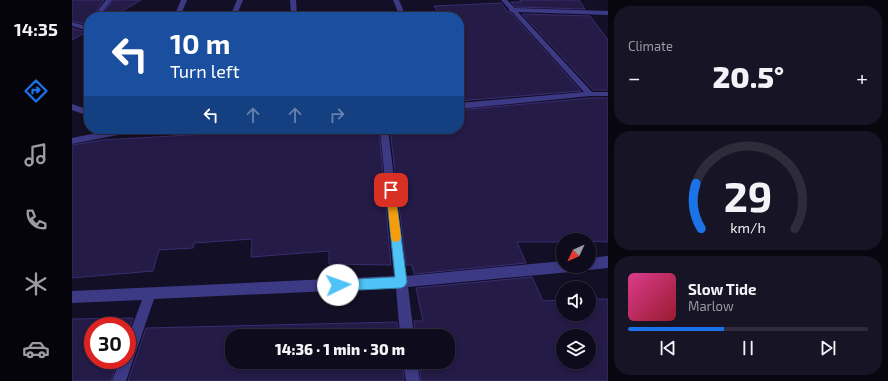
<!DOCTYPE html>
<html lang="en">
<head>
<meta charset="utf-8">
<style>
  :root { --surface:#0e0b1c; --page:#171425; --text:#f1f3f6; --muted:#9b9ba3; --line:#2e2b3b; --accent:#1a73e8 }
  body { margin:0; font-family:"Exo 2",sans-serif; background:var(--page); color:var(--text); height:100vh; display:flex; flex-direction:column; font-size:15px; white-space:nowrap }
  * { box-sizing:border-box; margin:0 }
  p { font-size:13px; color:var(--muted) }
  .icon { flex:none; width:22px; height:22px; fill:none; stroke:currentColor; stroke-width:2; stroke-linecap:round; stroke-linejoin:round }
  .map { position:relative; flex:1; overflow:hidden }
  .side { display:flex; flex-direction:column; gap:6px; padding:6px; background:#08060f; width:280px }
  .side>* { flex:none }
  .hud { position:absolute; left:12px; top:12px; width:380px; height:122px; border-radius:16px; box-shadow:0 2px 6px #0003,0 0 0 1px var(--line); background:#1a4fa0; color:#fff; overflow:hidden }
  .needle { width:26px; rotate:226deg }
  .tools { position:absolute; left:484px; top:233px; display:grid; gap:8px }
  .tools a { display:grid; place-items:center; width:40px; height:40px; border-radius:50%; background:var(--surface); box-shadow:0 2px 6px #0003,0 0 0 1px var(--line); font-size:20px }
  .speed { position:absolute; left:12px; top:317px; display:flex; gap:8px; font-size:20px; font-weight:700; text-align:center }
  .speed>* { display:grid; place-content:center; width:52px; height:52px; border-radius:50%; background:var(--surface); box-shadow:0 2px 6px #0003,0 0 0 1px var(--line); line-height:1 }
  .speed .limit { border:6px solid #d22; background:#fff; color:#111 }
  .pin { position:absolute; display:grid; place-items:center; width:34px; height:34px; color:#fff; margin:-17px; border-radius:8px; box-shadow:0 2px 6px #0006 }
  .me { position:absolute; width:44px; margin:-22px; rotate:87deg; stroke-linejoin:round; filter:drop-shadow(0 0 3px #0008) }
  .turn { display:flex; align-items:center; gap:14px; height:84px; padding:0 20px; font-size:18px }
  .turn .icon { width:52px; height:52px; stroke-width:2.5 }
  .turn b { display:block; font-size:28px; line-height:34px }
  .lanes { display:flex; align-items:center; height:38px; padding:0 20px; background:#0003; justify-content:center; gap:20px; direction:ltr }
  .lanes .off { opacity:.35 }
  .big { font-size:30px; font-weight:800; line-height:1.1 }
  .side .card { flex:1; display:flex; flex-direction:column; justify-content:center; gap:6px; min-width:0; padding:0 14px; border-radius:16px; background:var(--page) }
  .side .dial { align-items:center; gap:0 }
  .dial svg { height:104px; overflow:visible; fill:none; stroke:var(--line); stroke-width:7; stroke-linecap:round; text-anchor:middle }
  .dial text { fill:var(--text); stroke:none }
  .song { display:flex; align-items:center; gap:12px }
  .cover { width:48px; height:48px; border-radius:6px; background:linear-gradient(135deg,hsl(330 70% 55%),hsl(350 70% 35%)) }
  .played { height:4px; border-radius:2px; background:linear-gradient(90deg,var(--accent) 40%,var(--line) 40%) }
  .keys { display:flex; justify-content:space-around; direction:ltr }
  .heat { display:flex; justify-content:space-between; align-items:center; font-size:22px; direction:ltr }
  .trip { position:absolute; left:153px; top:329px; width:230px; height:40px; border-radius:16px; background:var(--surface); box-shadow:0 2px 6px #0003,0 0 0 1px var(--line); font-weight:800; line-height:40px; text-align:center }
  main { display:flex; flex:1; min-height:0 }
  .menu { display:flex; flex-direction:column; width:72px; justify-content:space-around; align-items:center; background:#06040b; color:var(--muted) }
  .menu .icon { width:28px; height:28px }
  .menu .on { color:var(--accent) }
  .menu b { font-size:18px; color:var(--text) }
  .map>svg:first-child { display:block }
  .building { fill:#241b47; stroke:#3b2d73; fill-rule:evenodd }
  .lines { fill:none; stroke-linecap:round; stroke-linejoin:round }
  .minor { fill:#3d3a85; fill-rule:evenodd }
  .route { fill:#4fc3f7; stroke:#337fa1 }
  .slow { fill:#f59e0b }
</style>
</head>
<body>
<main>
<nav class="menu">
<b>14:35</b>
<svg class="icon on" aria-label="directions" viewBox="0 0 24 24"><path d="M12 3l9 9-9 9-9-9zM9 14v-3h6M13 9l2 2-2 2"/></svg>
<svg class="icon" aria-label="music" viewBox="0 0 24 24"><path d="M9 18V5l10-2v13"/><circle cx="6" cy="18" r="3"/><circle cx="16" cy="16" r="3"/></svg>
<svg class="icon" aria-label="phone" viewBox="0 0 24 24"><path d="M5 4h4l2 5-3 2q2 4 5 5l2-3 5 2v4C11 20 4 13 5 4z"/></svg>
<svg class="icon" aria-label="climate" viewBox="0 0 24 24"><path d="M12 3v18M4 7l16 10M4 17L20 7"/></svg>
<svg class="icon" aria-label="car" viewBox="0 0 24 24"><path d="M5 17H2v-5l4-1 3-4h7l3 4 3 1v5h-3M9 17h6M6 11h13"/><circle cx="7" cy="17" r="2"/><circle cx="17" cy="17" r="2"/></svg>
</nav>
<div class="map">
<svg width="536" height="381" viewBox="0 0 536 381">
  <rect width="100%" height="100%" fill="#130f26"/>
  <g class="building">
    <path d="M0,0h32l-12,17h-3v8l-17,-4z"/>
    <path d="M41,0h28l-29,17h-11z"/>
    <path d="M448,0h59l6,9 -69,-2 -5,-5h10z"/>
    <path d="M429,3l7,9 3,1 70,78 -122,10v-84h-18l-7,-11z"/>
    <path d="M450,14l68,2 18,24v50h-15z"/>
    <path d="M0,28l14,4 -14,8z"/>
    <path d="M518,98h18v144l-45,-2v2h-46l9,21 -112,11 -2,-9h-6l-16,-136h69v-19z"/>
    <path d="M171,129h136l12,136 -62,-1v-13l-78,6 1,-18 -58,4 -1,5 -34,2 -6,21 -81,7v-133l30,-5 122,-7 1,-3z"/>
    <path d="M460,277l11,24 20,-1v14h26v-15h19v82h-187l-2,-19h29v-26h-33l-1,-15h9l-7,-33zM491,336h26v26h-26z"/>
    <path d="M61,318l-6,18v-10h-34v34h25l-7,21h-39v-62z"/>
    <path d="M325,322l1,14h-166v26h170l2,19h-276l18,-53z"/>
  </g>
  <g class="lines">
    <g class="minor">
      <path d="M34,0h6l-13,17h-6z"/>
      <path d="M109,0h6l-7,17h-6z"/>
      <path d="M165,0h6l-7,17h-6z"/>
      <path d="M218,0h6l1,17h-6z"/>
      <path d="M321,0h6l7,17h-6z"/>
      <path d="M429,0h6l8,8 93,3v4l-90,-3 74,80h16v4h-18l-131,13v-6l125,-11 -72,-80 -3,-1v-2z"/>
      <path d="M0,22l17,5v4l-17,-5z"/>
      <path d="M0,104l17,6v6l-17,-6z"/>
      <path d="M45,129h20l-4,3 -61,12v-6z"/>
      <path d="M308,129h8l18,147 157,-15v5h14l-2,4 -4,2 -163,15 6,49h-14l-4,-48 -242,11 -28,82h-14l8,-21h7v-20l15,-40 -70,3v-12l322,-15z"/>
      <path d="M536,256v12l-19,2 -4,-2 -1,-2h5v-8z"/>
      <path d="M331,362h14l3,19h-14z"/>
    </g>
  </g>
  <path class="route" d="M319,187l4,3 12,92 -2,4 -4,2 -63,3 -4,-2 -1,-4 1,-4 4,-1 57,-3 -9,-87z"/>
  <path class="slow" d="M320,203l4,1 1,3 4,30 -2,4 -3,1 -4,-1 -1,-4 -3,-30 1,-3z"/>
</svg>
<div class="tools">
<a><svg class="needle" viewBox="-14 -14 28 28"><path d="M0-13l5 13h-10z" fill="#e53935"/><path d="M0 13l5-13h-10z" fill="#9b9ba3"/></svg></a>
<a><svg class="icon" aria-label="sound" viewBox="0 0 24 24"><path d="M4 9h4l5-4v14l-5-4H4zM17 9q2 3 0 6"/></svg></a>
<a><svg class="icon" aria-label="layers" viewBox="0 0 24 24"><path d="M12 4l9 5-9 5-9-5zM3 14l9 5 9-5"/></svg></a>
</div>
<div class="speed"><div class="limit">30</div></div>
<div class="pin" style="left:319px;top:190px;background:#d93025"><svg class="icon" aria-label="arrive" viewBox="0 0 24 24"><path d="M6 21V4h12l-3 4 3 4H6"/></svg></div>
<svg class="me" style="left:266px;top:285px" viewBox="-20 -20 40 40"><circle r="19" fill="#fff"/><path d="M0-13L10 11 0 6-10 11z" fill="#4fc3f7"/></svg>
<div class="trip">14:36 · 1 min · 30 m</div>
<div class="hud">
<div class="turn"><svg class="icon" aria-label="left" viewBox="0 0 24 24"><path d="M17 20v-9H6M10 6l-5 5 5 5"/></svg><div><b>10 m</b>Turn left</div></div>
<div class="lanes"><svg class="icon" aria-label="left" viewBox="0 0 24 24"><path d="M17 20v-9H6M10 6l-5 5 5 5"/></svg><svg class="icon off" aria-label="ahead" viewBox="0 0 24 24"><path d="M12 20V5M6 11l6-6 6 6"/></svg><svg class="icon off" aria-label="ahead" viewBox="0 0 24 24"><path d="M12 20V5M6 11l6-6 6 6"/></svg><svg class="icon off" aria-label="right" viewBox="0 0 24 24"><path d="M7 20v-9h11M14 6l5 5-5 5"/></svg></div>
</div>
</div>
<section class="side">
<div class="card"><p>Climate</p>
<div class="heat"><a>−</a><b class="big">20.5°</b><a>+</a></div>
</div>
<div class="card dial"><svg viewBox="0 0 100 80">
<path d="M14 69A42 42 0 1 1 86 69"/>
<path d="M14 69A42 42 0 0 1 10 34" stroke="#1a73e8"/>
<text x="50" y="56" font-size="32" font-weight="700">29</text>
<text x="50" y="72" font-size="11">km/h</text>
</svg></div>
<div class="card">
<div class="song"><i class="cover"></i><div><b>Slow Tide</b><p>Marlow</p></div></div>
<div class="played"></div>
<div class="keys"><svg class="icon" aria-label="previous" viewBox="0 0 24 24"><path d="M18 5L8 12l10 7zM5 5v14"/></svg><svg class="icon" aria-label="pause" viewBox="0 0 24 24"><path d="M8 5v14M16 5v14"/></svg><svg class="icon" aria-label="next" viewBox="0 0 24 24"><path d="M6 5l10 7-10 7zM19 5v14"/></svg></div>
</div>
</section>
</main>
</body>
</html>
